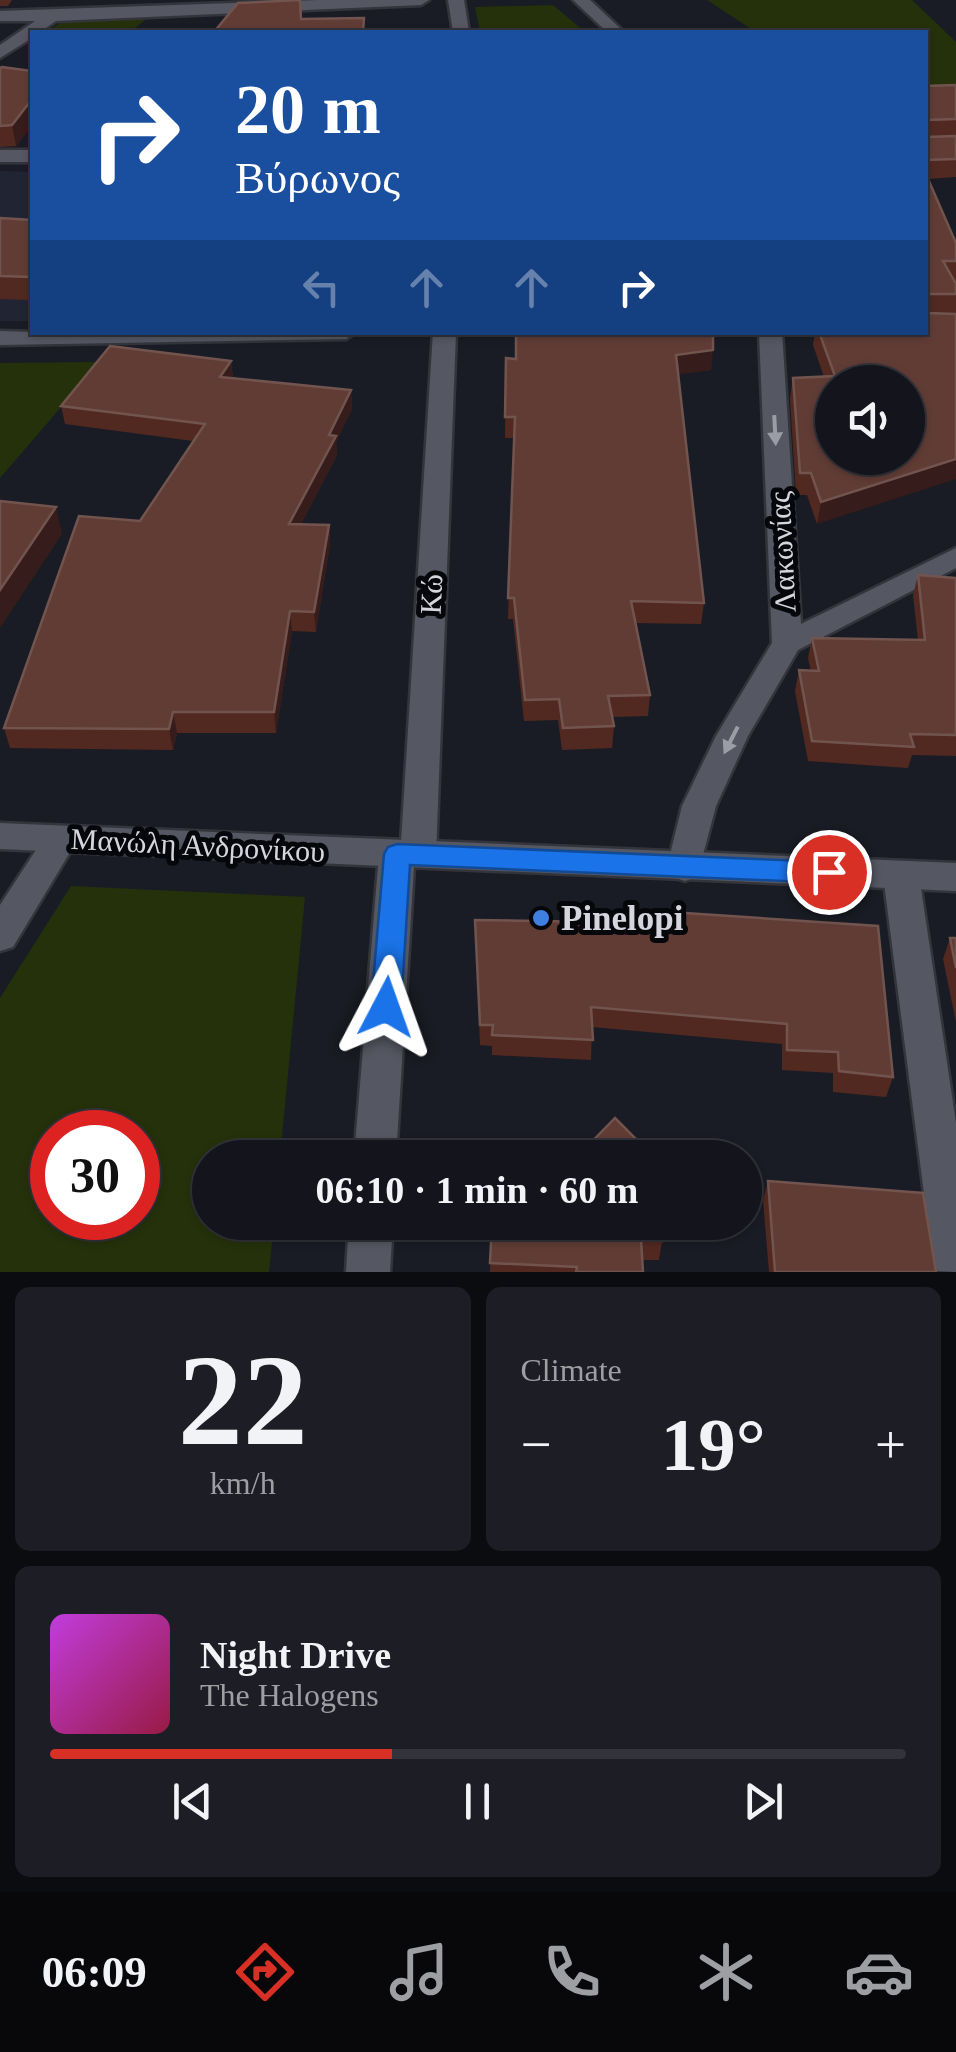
<!DOCTYPE html>
<html lang="en">
<head>
<meta charset="utf-8">
<style>
  :root { --surface:#14151c; --page:#1d1e25; --text:#f1f3f6; --muted:#9d9fa3; --line:#33343b; --accent:#d93025 }
  body { margin:0; font-family:"Times New Roman",serif; background:var(--page); color:var(--text); height:100vh; display:flex; flex-direction:column; font-size:38px; white-space:nowrap }
  * { box-sizing:border-box; margin:0 }
  p { font-size:32px; color:var(--muted) }
  .icon { flex:none; width:55px; height:55px; fill:none; stroke:currentColor; stroke-width:2; stroke-linecap:round; stroke-linejoin:round }
  .map { position:relative; height:1272px; overflow:hidden }
  .panel { display:flex; flex-direction:column; gap:15px; padding:15px; background:#0b0c0f; flex:1 }
  .panel>* { flex:none }
  .guide { position:absolute; left:30px; top:30px; width:898px; height:305px; border-radius:0px; box-shadow:0 2px 8px #0004,0 0 0 2px var(--line); background:#1a4fa0; color:#fff; overflow:hidden }
  .buttons { position:absolute; left:815px; top:365px; display:grid; gap:20px }
  .buttons a { display:grid; place-items:center; width:110px; height:110px; border-radius:50%; background:var(--surface); box-shadow:0 2px 8px #0004,0 0 0 2px var(--line); font-size:50px }
  .speed { position:absolute; left:30px; top:1110px; display:flex; gap:20px; font-size:50px; font-weight:700; text-align:center }
  .speed>* { display:grid; place-content:center; width:130px; height:130px; border-radius:50%; background:var(--surface); box-shadow:0 2px 8px #0004,0 0 0 2px var(--line); line-height:1 }
  .speed .limit { border:15px solid #d22; background:#fff; color:#111 }
  .pin { position:absolute; display:grid; place-items:center; width:85px; height:85px; color:#fff; margin:-42px; border:5px solid #fff; border-radius:50%; box-shadow:0 2px 10px #0007 }
  .me { position:absolute; width:110px; margin:-55px; rotate:4deg; stroke-linejoin:round; filter:drop-shadow(0 0 8px #0008) }
  .turn { display:flex; align-items:center; gap:35px; height:210px; padding:0 40px; font-size:45px }
  .turn .icon { width:130px; height:130px; stroke-width:2.5 }
  .turn b { display:block; font-size:70px; line-height:85px }
  .lanes { display:flex; align-items:center; height:95px; padding:0 40px; background:#0003; justify-content:center; gap:50px; direction:ltr }
  .lanes .off { opacity:.35 }
  .big { font-size:75px; font-weight:700; line-height:1.1 }
  .panel .card { flex:1; display:flex; flex-direction:column; justify-content:center; gap:15px; min-width:0; padding:0 35px; border-radius:15px; background:var(--page) }
  .panel .dial { align-items:center; gap:0 }
  .dial b { font-size:130px; line-height:1 }
  .song { display:flex; align-items:center; gap:30px }
  .cover { width:120px; height:120px; border-radius:15px; background:linear-gradient(135deg,hsl(290 70% 55%),hsl(340 70% 35%)) }
  .played { height:10px; border-radius:5px; background:linear-gradient(90deg,var(--accent) 40%,var(--line) 40%) }
  .keys { display:flex; justify-content:space-around; direction:ltr }
  .heat { display:flex; justify-content:space-between; align-items:center; font-size:55px; direction:ltr }
  .panel .tiles { flex:1; display:grid; gap:15px; grid-template-columns:1fr 1fr }
  .card:last-child { grid-column:span 2 }
  .trip { position:absolute; left:192px; top:1140px; width:570px; height:100px; border-radius:50px; background:var(--surface); box-shadow:0 2px 8px #0004,0 0 0 2px var(--line); font-weight:700; line-height:100px; text-align:center }
  .tab-bar { display:flex; height:160px; justify-content:space-around; align-items:center; background:#08080b; color:var(--muted) }
  .tab-bar .icon { width:70px; height:70px }
  .tab-bar .selected { color:var(--accent) }
  .tab-bar b { font-size:45px; color:var(--text) }
  .map>svg:first-child { display:block }
  .built { fill:#212432 }
  .green { fill:#25310b; fill-rule:evenodd }
  .lines { fill:none; stroke-linecap:round; stroke-linejoin:round }
  .street-casing { stroke:#34353c; stroke-width:5 }
  .secondary-casing { stroke:#34353c; stroke-width:5 }
  .street { fill:#555762; fill-rule:evenodd }
  .secondary { fill:#555762; fill-rule:evenodd }
  .wall { fill:#522920 }
  .shaded-wall { fill:#361c1a }
  .building { fill:#603c35; stroke:#72544f; stroke-width:2.5; fill-rule:evenodd }
  .oneway { fill:#9b9da6 }
  .route { fill:#1a73e8; stroke:#114b97; stroke-width:2.5 }
  .shop-dot { fill:#3f7fe0; stroke:#06070b; stroke-width:4 }
  .labels { text-anchor:middle; dominant-baseline:central; stroke-width:10; stroke-linejoin:round; paint-order:stroke }
  .street-label { font-size:30px; fill:#d5d6dd; stroke:#06070b }
  .near-poi-label { font-size:35px; font-weight:bold; fill:#d5d6dd; stroke:#06070b; text-anchor:start }
</style>
</head>
<body>
<div class="map">
<svg width="956" height="1272" viewBox="0 0 956 1272">
  <rect width="100%" height="100%" fill="#1a1c25"/>
  <path class="built" d="M0,171l32,1v149h-32z"/>
  <g class="green">
    <path d="M707,0h205l44,42v55l-31,1v-66h-169z"/>
    <path d="M553,5l32,27h-105l-5,-25z"/>
    <path d="M147,18l-16,14h-85l16,-10z"/>
    <path d="M100,362l-100,116v-115z"/>
    <path d="M71,886l234,11 -25,260 -70,1v64l64,1 -5,49h-269v-274zM52,1132h86v86h-86z"/>
  </g>
  <g class="lines">
    <defs>
      <g id="street">
        <path d="M318,0h111l-8,5 -365,16 -16,11h-8v6l-32,20v-13l35,-24h-35v-10z"/>
        <path d="M448,0h16l5,32h-16z"/>
        <path d="M573,0h17l34,32h-17z"/>
        <rect x="0" y="150" width="32" height="12"/>
        <path d="M0,331l32,1h325l-11,7 -346,6z"/>
        <path d="M433,332h23l-20,523 -6,9 -16,3 -18,291h-42l25,-304 6,-9 16,-3z"/>
        <path d="M759,332h23l19,292 155,-76v20l-158,82 -50,86 -32,70 -19,71 -12,4 -12,-4 -6,-10 15,-61 34,-70 56,-93z"/>
        <path d="M61,826l12,4 5,9 -65,108 -13,4v-46l49,-75z"/>
        <path d="M901,861l13,4 5,10 37,248v149l-22,-1 -51,-396 5,-10z"/>
        <path d="M349,1222h44l-3,50h-44z"/>
      </g>
      <path id="secondary" d="M0,823l956,40v28l-956,-42z"/>
    </defs>
    <use href="#street" class="street-casing"/>
    <use href="#secondary" class="secondary-casing"/>
    <use href="#street" class="street"/>
    <use href="#secondary" class="secondary"/>
  </g>
  <g class="wall">
    <path d="M0,0h12l-4,6h-8z"/>
    <path d="M0,68l32,3v54l-16,21 -16,1z"/>
    <path d="M956,85v92l-28,2 28,64v38h-2l2,3v30h-14l-125,210 -10,-29h-11l-6,-96 3,-21 31,-1 -11,-32 2,-13h110v-246z"/>
    <path d="M0,218l32,2v80l-32,-1z"/>
    <path d="M515,332h198l-2,38 -33,4 26,229 -3,21 -66,-1 15,72 -2,21 -36,1 2,9 -2,22 -50,2 -4,-30 -34,1 -11,-102h-5l6,-181h-9l1,-80 9,1z"/>
    <path d="M231,361l2,17 118,12 1,19 -16,33 1,13 -36,69 28,1 1,19 -14,88 -24,-1 -16,102h-99l-4,17 -163,-2 -6,-20 189,-287 -128,-17 -4,-18z"/>
    <path d="M918,575l38,3v178l-44,-1 -4,13 -100,-7 -13,-70 4,-21 12,1 -3,-13 4,-20 106,2 -5,-45z"/>
    <path d="M655,911l238,166 -7,20 -53,-5v-19l-51,-3v-26l-190,-17 -1,33 -99,-5v-9l-12,-1 -5,-125 179,2z"/>
    <path d="M950,938h6v84l-13,-63z"/>
    <path d="M768,1181l168,91h-167l-6,-72z"/>
    <path d="M492,1222l170,19 -3,19h-17l1,12h-153z"/>
  </g>
  <g class="shaded-wall">
    <path d="M32,99v26l-16,21 -4,-21z"/>
    <path d="M713,350l-2,20 -37,5 2,-20z"/>
    <path d="M231,361l2,18 -13,-2z"/>
    <path d="M351,390l1,19 -16,33 1,13 -46,89 -2,-20z"/>
    <path d="M956,459v20l-139,45 4,-22z"/>
    <path d="M56,507l6,27 -62,94v-38z"/>
    <path d="M329,525l1,19 -14,88 -2,-20z"/>
    <path d="M290,611l2,20 -16,102 -2,-21z"/>
    <path d="M173,712l4,21 -4,17 -4,-21z"/>
  </g>
  <g class="building">
    <path d="M300,0l1,19 63,-1 -1,14h-149l24,-29z"/>
    <path d="M2,67l30,4v28l-20,26 -12,1v-58z"/>
    <path d="M956,85v34l-30,1v17l30,-1v23l-31,1v-74z"/>
    <path d="M925,172l31,71v18h-13l13,23v10h-29v19l29,1v145l-135,43 -10,-29h-11l-7,-95 42,-2 -16,-44h106zM832,382h76v76h-76z"/>
    <path d="M0,218l32,2v57l-32,-1z"/>
    <path d="M516,332h197v18l-37,5 28,248 -73,-2 19,94 -42,1 6,30 -51,2 -4,-29 -34,1 -11,-102h-6l7,-181h-10l1,-59 10,1z"/>
    <path d="M110,346l121,15 -11,16 131,13 -22,45 7,1 -47,88 40,1 -15,87 -24,-1 -16,101h-101l-4,17 -165,-1 75,-212 61,5 65,-97 -144,-18z"/>
    <path d="M0,501l56,6 -56,83z"/>
    <path d="M918,575l38,3v157l-46,-1 4,13 -102,-6 -13,-71 20,1 -7,-33 113,2z"/>
    <path d="M655,911l223,15 15,151 -54,-6 -1,-19 -51,-2v-26l-196,-17 2,33 -101,-5 1,-10h-13l-5,-105 180,3z"/>
    <path d="M950,938h6v30z"/>
    <path d="M615,1118l22,22 2,18h-63z"/>
    <path d="M768,1181l155,12 13,79h-161z"/>
    <path d="M492,1222h170v19l-21,-1 2,32h-67l1,-5 -87,-4z"/>
  </g>
  <defs><path id="oneway-solid" d="M-6-.8H1V-3.2L6.5 0L1 3.2V.8H-6Z" transform="scale(2.5)"/></defs>
  <g class="oneway">
    <use href="#oneway-solid" transform="translate(775 430) rotate(87)"/>
    <use href="#oneway-solid" transform="translate(731 740) rotate(117)"/>
  </g>
  <path class="route" d="M397,844l432,18 10,3 3,7 -3,8 -10,3 -419,-18 -9,142 -5,9 -10,3 -10,-3 -5,-9 13,-153 4,-7z"/>
  <circle class="shop-dot" cx="541" cy="918" r="10"/>
  <g class="labels">
    <g class="street-label">
      <text transform="translate(782 552) rotate(-93)">Λακωνίας</text>
      <text transform="translate(431 594) rotate(-87)">Κώ</text>
      <text transform="translate(198 845) rotate(3)">Μανώλη Ανδρονίκου</text>
    </g>
    <g class="near-poi-label">
      <text x="561" y="918">Pinelopi</text>
    </g>
  </g>
</svg>
<div class="buttons">
<a><svg class="icon" aria-label="sound" viewBox="0 0 24 24"><path d="M4 9h4l5-4v14l-5-4H4zM17 9q2 3 0 6"/></svg></a>
</div>
<div class="speed"><div class="limit">30</div></div>
<div class="pin" style="left:829px;top:872px;background:#d93025"><svg class="icon" aria-label="arrive" viewBox="0 0 24 24"><path d="M6 21V4h12l-3 4 3 4H6"/></svg></div>
<svg class="me" style="left:386px;top:1007px" viewBox="-20 -20 40 40"><path d="M0-17L14 15 0 8-14 15z" fill="#1a73e8" stroke="#fff" stroke-width="4"/></svg>
<div class="trip">06:10 · 1 min · 60 m</div>
<div class="guide">
<div class="turn"><svg class="icon" aria-label="right" viewBox="0 0 24 24"><path d="M7 20v-9h11M14 6l5 5-5 5"/></svg><div><b>20 m</b>Βύρωνος</div></div>
<div class="lanes"><svg class="icon off" aria-label="left" viewBox="0 0 24 24"><path d="M17 20v-9H6M10 6l-5 5 5 5"/></svg><svg class="icon off" aria-label="ahead" viewBox="0 0 24 24"><path d="M12 20V5M6 11l6-6 6 6"/></svg><svg class="icon off" aria-label="ahead" viewBox="0 0 24 24"><path d="M12 20V5M6 11l6-6 6 6"/></svg><svg class="icon" aria-label="right" viewBox="0 0 24 24"><path d="M7 20v-9h11M14 6l5 5-5 5"/></svg></div>
</div>
</div>
<section class="panel">
<div class="tiles">
<div class="card dial"><b>22</b><p>km/h</p></div>
<div class="card"><p>Climate</p>
<div class="heat"><a>−</a><b class="big">19°</b><a>+</a></div>
</div>
<div class="card">
<div class="song"><i class="cover"></i><div><b>Night Drive</b><p>The Halogens</p></div></div>
<div class="played"></div>
<div class="keys"><svg class="icon" aria-label="previous" viewBox="0 0 24 24"><path d="M18 5L8 12l10 7zM5 5v14"/></svg><svg class="icon" aria-label="pause" viewBox="0 0 24 24"><path d="M8 5v14M16 5v14"/></svg><svg class="icon" aria-label="next" viewBox="0 0 24 24"><path d="M6 5l10 7-10 7zM19 5v14"/></svg></div>
</div>
</div>
</section>
<nav class="tab-bar">
<b>06:09</b>
<svg class="icon selected" aria-label="directions" viewBox="0 0 24 24"><path d="M12 3l9 9-9 9-9-9zM9 14v-3h6M13 9l2 2-2 2"/></svg>
<svg class="icon" aria-label="music" viewBox="0 0 24 24"><path d="M9 18V5l10-2v13"/><circle cx="6" cy="18" r="3"/><circle cx="16" cy="16" r="3"/></svg>
<svg class="icon" aria-label="phone" viewBox="0 0 24 24"><path d="M5 4h4l2 5-3 2q2 4 5 5l2-3 5 2v4C11 20 4 13 5 4z"/></svg>
<svg class="icon" aria-label="climate" viewBox="0 0 24 24"><path d="M12 3v18M4 7l16 10M4 17L20 7"/></svg>
<svg class="icon" aria-label="car" viewBox="0 0 24 24"><path d="M5 17H2v-5l4-1 3-4h7l3 4 3 1v5h-3M9 17h6M6 11h13"/><circle cx="7" cy="17" r="2"/><circle cx="17" cy="17" r="2"/></svg>
</nav>
</body>
</html>
